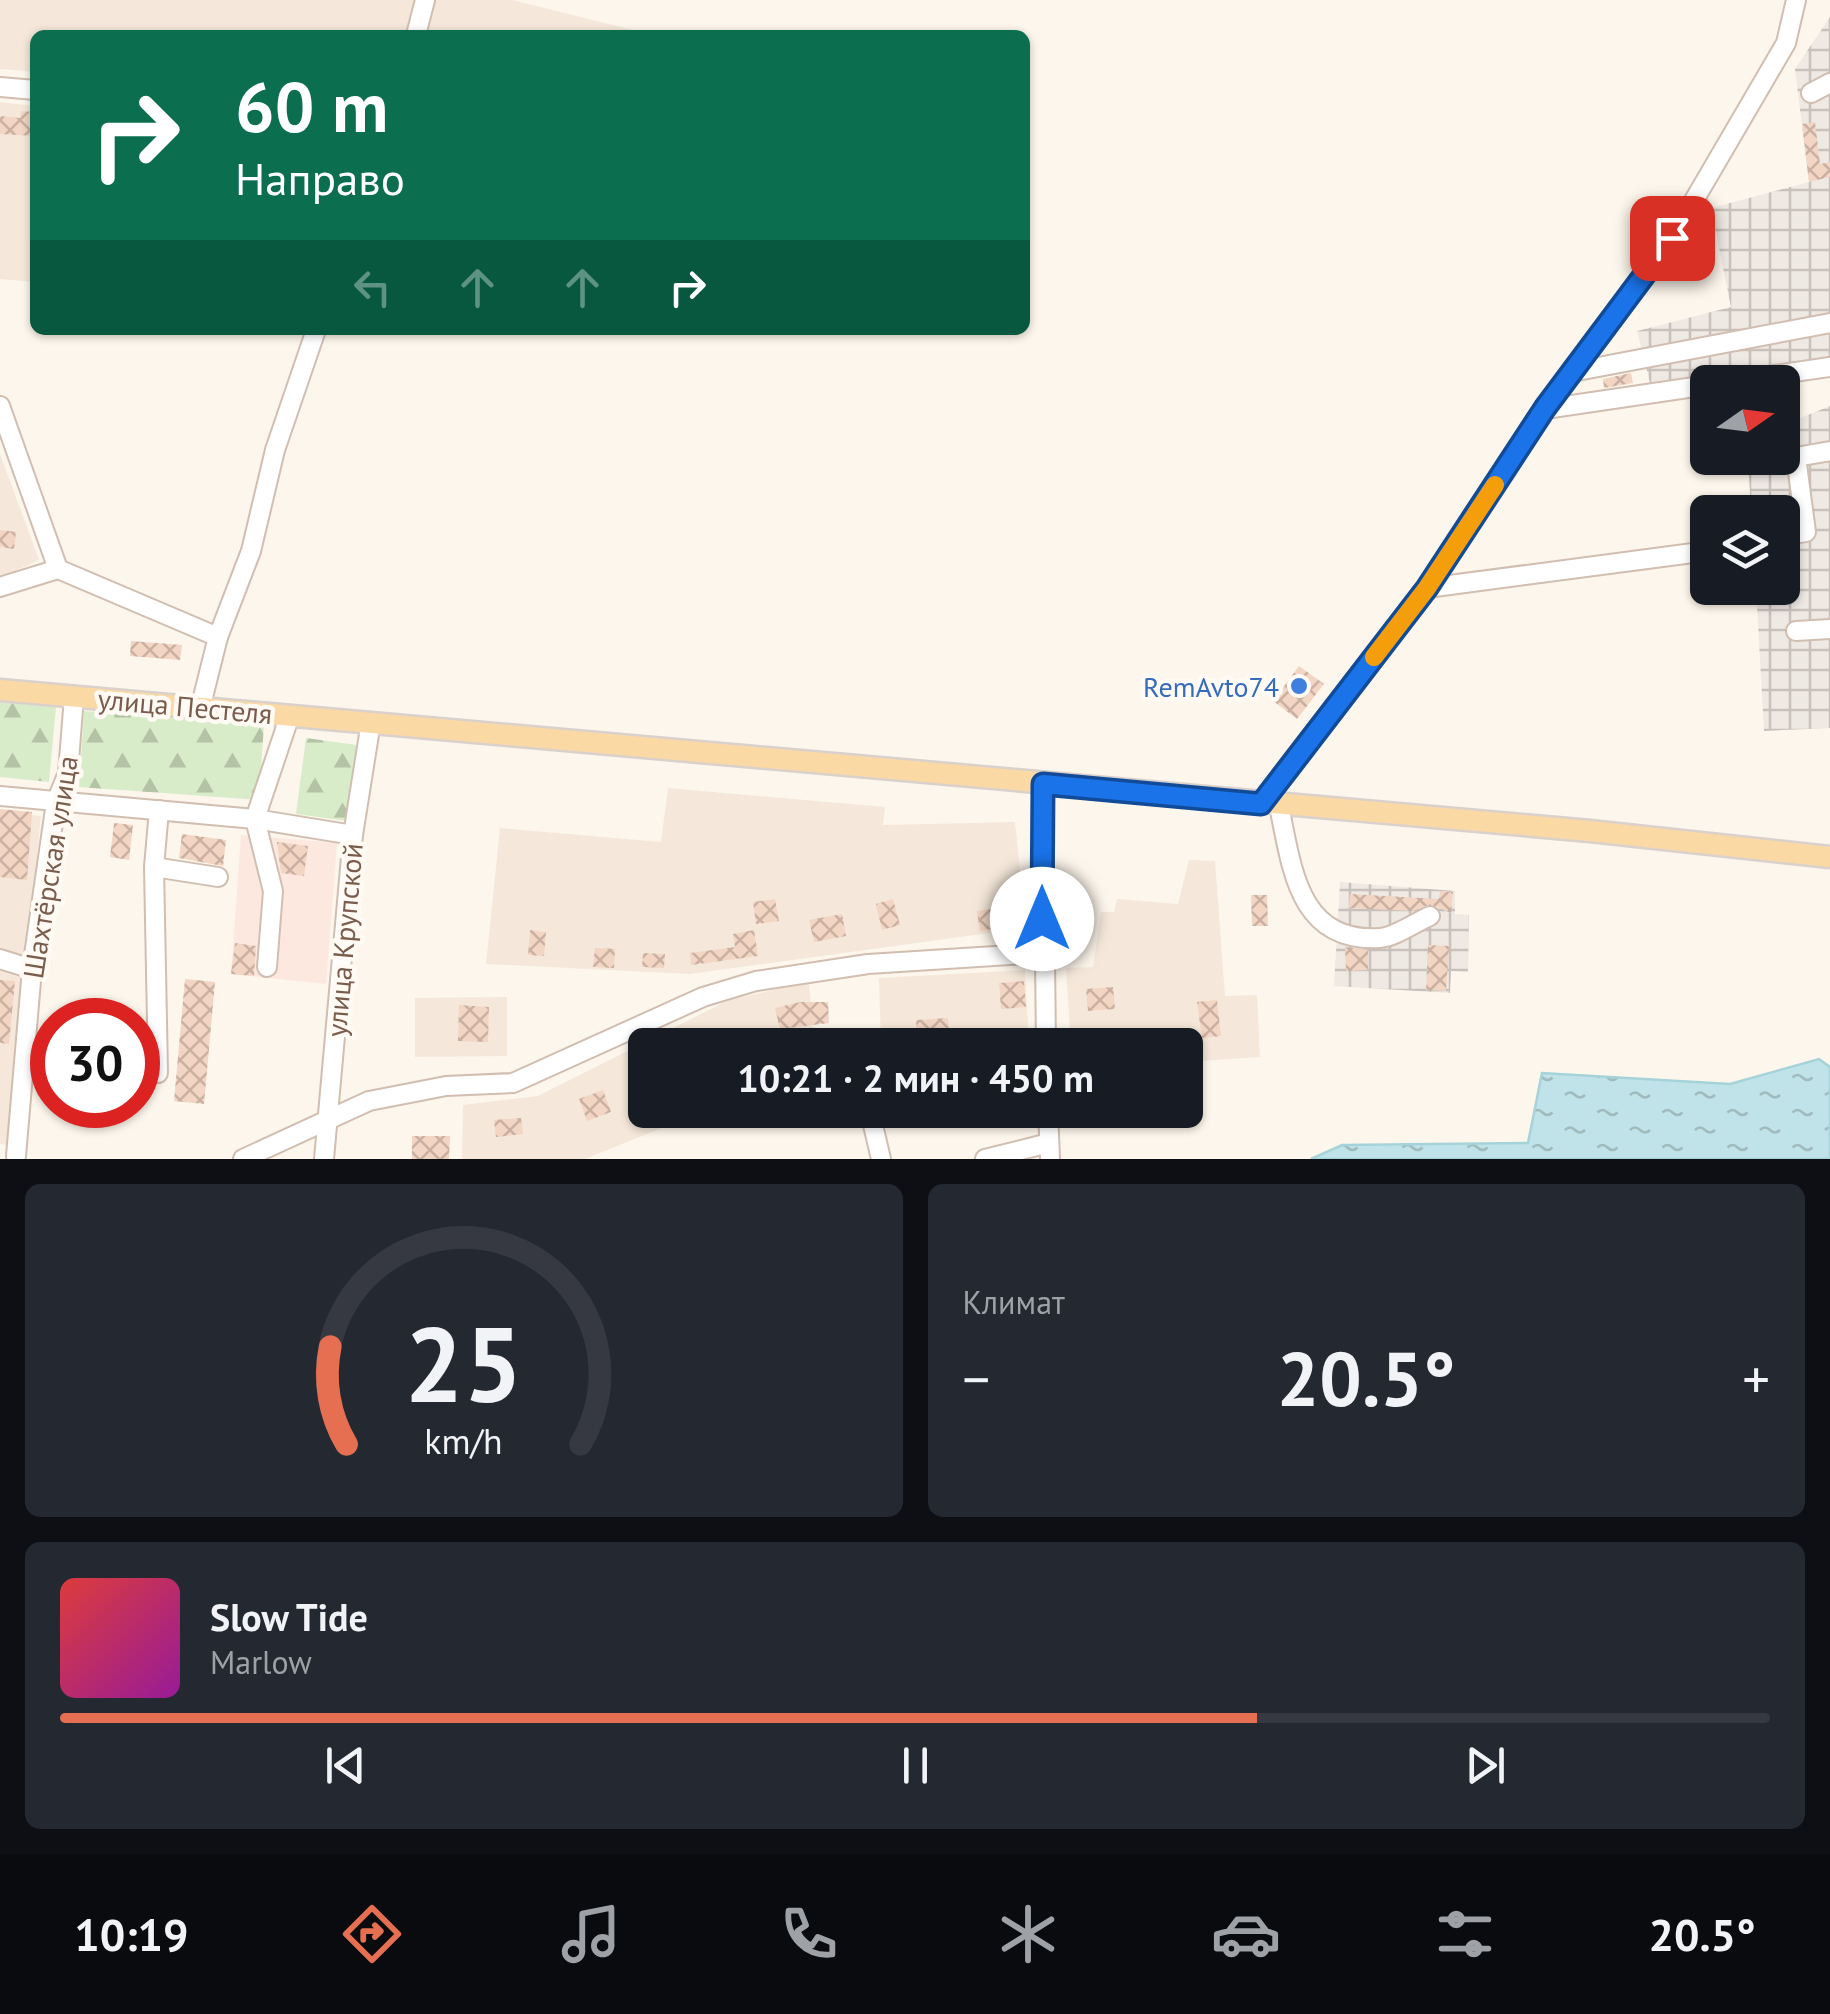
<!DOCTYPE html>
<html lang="ru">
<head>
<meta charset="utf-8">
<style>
  :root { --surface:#171b24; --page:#242831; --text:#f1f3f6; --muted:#9ea1a6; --line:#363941; --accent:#e76f51 }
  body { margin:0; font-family:"PT Sans",sans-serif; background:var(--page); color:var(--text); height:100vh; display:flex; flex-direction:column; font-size:38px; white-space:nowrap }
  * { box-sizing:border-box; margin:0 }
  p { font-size:32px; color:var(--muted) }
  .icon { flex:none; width:55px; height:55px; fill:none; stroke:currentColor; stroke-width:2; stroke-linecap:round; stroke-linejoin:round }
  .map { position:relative; height:1159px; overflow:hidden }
  .side { display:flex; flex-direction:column; gap:25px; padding:25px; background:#0d0f14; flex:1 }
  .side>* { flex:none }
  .top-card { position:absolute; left:30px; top:30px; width:1000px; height:305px; border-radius:15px; box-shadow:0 2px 8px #0004; background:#0b6e4f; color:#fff; overflow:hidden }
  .needle { width:65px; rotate:76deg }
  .tools { position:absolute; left:1690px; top:365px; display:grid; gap:20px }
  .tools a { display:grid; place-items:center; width:110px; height:110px; border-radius:15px; background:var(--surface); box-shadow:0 2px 8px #0004; font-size:50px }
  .speed { position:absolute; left:30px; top:998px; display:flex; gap:20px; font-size:50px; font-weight:700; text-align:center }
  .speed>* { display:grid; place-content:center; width:130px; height:130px; border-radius:50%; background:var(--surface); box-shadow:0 2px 8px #0004; line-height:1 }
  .speed .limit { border:15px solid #d22; background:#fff; color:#111 }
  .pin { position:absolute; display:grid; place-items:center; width:85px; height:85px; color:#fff; margin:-42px; border-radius:20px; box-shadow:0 5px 15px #0006 }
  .me { position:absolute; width:110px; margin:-55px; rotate:0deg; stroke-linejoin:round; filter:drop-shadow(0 0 8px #0008) }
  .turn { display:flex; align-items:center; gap:35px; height:210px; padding:0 40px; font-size:45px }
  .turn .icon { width:130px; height:130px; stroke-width:2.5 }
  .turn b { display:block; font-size:70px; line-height:85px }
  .lanes { display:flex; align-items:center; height:95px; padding:0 40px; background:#0003; justify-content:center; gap:50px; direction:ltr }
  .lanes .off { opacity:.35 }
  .big { font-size:75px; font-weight:800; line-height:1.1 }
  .side .card { flex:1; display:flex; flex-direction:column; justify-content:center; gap:15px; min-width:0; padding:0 35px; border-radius:15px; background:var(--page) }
  .side .dial { align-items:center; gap:0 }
  .dial svg { height:260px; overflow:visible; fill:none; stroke:var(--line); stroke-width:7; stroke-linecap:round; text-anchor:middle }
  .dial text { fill:var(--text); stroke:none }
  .song { display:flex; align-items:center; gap:30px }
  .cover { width:120px; height:120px; border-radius:15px; background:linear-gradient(135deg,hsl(0 70% 55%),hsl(300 70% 35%)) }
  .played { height:10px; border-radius:5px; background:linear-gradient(90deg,var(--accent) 70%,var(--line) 70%) }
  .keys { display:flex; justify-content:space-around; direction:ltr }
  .heat { display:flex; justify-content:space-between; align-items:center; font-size:55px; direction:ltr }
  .side .tiles { flex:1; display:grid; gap:25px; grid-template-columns:1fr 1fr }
  .card:last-child { grid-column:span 2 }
  .trip { position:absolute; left:628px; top:1028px; width:575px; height:100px; border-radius:15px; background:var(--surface); box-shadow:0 2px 8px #0004; font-weight:800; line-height:100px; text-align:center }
  .dock { display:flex; height:160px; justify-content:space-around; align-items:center; background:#090b0e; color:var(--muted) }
  .dock .icon { width:70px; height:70px }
  .dock .selected { color:var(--accent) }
  .dock b { font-size:45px; color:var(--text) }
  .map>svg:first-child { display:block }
  .residential { fill:#f5e8da }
  .commercial { fill:#fde8e0 }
  .industrial { fill:url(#industrial-grid) }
  .forest { fill:url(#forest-firs) }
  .water { fill:url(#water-ripples); stroke:#a5d3da; stroke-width:2.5 }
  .building { fill:url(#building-cross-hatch) }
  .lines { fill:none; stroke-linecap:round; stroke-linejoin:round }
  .minor-casing { stroke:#d1beb0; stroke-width:22 }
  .major-casing { stroke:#dad1cd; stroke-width:25 }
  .minor { stroke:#fff; stroke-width:18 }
  .major { stroke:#fbd9a5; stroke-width:20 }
  .route-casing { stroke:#114b97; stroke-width:25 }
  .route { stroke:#1a73e8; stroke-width:18 }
  .slow { stroke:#f59e0b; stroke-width:18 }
  .shop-dot { fill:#3f7fe0; stroke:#fffaf3; stroke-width:4 }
  .labels { text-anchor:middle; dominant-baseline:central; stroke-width:9; stroke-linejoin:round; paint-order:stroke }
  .shop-label { font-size:28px; fill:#366cbe; stroke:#fffaf3; text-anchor:end }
  .street-label { font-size:28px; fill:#7a5c4d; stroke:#fffaf3 }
</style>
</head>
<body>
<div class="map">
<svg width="1830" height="1159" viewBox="0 0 1830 1159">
  <defs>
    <pattern id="industrial-grid" width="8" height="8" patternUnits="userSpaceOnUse" patternTransform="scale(2.5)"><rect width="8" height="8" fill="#efe9e4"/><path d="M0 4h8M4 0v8" fill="none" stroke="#c7c0bb"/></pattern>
    <pattern id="forest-firs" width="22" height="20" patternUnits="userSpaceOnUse" patternTransform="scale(2.5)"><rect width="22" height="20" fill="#d8ecc9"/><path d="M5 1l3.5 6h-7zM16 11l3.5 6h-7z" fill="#b4c2a5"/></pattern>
    <pattern id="water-ripples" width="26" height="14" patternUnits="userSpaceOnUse" patternTransform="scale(2.5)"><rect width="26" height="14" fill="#bfe3e8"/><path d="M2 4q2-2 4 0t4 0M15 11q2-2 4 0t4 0" fill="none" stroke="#a0bbbe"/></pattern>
    <pattern id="building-cross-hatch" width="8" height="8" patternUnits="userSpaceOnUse" patternTransform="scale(2.5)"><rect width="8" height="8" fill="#f3d5c3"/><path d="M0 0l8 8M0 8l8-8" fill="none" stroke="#cab0a1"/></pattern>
  </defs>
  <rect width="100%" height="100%" fill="#fdf6ec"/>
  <g class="residential">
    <path d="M0,0h414l-9,35h-370v37l-35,-3z"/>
    <path d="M435,0h77l141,35h-228z"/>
    <path d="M0,102l35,4v176l-35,-3z"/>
    <path d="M0,454l39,106 -39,18z"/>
    <path d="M668,788l217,19 -2,18 132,-3 11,106 -336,46 -204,-10 14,-136 161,14z"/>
    <path d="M0,811l41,5 -34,329 -7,-1z"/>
    <path d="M1189,860l26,1 10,135 32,-1 3,62 -75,5v-17l-115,-14 -4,-63 27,-1 8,-55h13l3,-13 61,5z"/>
    <path d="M1025,970l4,75h-148l-2,-67z"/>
    <path d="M809,982l5,63h-169v65h61l-121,49h-123l1,-54 75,-9 191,-96z"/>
    <path d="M507,997v59l-92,1v-59z"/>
  </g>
  <path class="commercial" d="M241,835l96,8 -11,141 -95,-10z"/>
  <g class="industrial">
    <path d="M1830,17v342l-180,24 -13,-52 94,-24 -20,-99 98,-26 -14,-113z"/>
    <path d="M1830,406v322l-66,3 -8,-143h26v-76h-31l-3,-54h34l1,-33z"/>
    <path d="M1340,882l115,9v23l14,1 -1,57 -17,-1 -1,22 -116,-7z"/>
  </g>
  <g class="forest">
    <path d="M0,702l56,5 -7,75 -49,-5z"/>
    <path d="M84,711l180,13 -5,76 -180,-13z"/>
    <path d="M306,738l51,7 -10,76 -51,-7z"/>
  </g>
  <path class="water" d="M1819,1059l11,8v92h-519l31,-14 186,-2 14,-70 188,11z"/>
  <g class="building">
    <path d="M21,111l14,1v24l-35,-2v-18l20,2z"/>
    <path d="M1815,122l5,42 10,-2v15l-21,5 -7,-58z"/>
    <path d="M1631,373l2,10 -29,5 -1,-9z"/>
    <path d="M1779,458l2,12 -21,3 -2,-12z"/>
    <path d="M0,530l16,2 -2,17 -14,-2z"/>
    <path d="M131,641l51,4 -2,15 -50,-4z"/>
    <path d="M1299,666l25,18 -27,35 -24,-18z"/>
    <path d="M0,809l32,3 -5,68 -27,-3z"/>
    <path d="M114,823l19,2 -4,35 -19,-3z"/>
    <path d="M182,834l44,6 -3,26 -44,-8z"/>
    <path d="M277,842l31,4 -4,30 -23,-3z"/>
    <path d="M1440,891l13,1 -2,21 -21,-9 -17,7 -64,-3 1,-14 89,5z"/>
    <path d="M1251,895h16l1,31h-16z"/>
    <path d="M775,899l4,22 -23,3 -3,-22z"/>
    <path d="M893,899l7,26 -18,5 -6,-26z"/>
    <path d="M1017,905l3,19 -40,7 -3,-20z"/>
    <path d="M842,914l4,22 -32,6 -5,-22z"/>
    <path d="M530,930l16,2 -2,24 -16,-1z"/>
    <path d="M754,930l4,26 -67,9 -1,-12 45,-6 -2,-13z"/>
    <path d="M235,943l21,3 -2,30 -23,-2z"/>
    <path d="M1428,945l21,1 -3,45 -20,-1z"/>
    <path d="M1345,947l23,3v20l-22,1z"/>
    <path d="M595,948l20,1 -1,19 -21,-1z"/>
    <path d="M643,953l22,1 -1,14 -22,-1z"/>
    <path d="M185,979l30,3 -11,122 -30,-3z"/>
    <path d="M0,980l15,1 -6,63 -9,-1z"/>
    <path d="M1024,981l2,26 -25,2 -2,-26z"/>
    <path d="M1113,987l2,22 -27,2 -2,-22z"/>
    <path d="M1217,1000l4,36 -19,2 -5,-36z"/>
    <path d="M800,1002h28l1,21 -49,6 -5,-21z"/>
    <path d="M459,1005l30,2 -1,35 -30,-1z"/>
    <path d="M948,1018l1,21 -32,2 -1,-21z"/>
    <path d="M603,1090l8,22 -24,9 -8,-22z"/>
    <path d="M521,1118l2,16 -27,3 -2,-17z"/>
    <path d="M412,1136h38l-1,23h-37z"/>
  </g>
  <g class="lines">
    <defs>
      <g id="minor">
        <path d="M416,35l9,-35"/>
        <path d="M0,87l35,3"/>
        <path d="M1811,93l19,-10"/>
        <path d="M1572,372l258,-49"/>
        <path d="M1726,382l104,-15"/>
        <path d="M0,406l58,163"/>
        <path d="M1545,409l163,-24"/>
        <path d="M1782,536l24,-4 -10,-75 34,-6"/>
        <path d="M58,569l160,68"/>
        <path d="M0,587l58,-18"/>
        <path d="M1427,588l281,-37"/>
        <path d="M1796,631l34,-2"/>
        <path d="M200,709l18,-72 33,-86 24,-101 41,-120"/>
        <path d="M1043,783l3,262"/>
        <path d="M0,796l255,23 98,16"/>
        <path d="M1261,804l166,-216 118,-179 127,-171 114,-195 10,-43"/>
        <path d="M1279,806c13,62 19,137 101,132 15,-1 36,-16 50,-22"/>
        <path d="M154,867l64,10"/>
        <path d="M0,959l32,10"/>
        <path d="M267,967l6,-76 -18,-72 35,-104"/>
        <path d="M1045,1040l143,-1"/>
        <path d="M158,1073l-4,-206 5,-57"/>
        <path d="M1048,1110l2,49"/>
        <path d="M873,1125l8,34"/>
        <path d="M16,1156l16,-187 24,-167 12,-29 6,-76"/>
        <path d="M243,1159l126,-58 77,-15 67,-3 190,-86 53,-16 112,-17 174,-11"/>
        <path d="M324,1159l29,-324 18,-113"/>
        <path d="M985,1159l64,-16"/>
      </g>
      <path id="major" d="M0,690l1590,141 240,26"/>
    </defs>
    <use href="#minor" class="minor-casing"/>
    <use href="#major" class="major-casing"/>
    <use href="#minor" class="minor"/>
    <use href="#major" class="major"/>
  </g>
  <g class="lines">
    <defs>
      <path id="route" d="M1042,919l1,-135 218,20 166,-216 118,-180 127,-170"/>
    </defs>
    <use href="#route" class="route-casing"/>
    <use href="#route" class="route"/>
    <path class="slow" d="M1374,657l53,-69 68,-103"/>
  </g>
  <circle class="shop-dot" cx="1299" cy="686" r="10"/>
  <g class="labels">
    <g class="shop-label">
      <text x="1279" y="686">RemAvto74</text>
    </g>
    <g class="street-label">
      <text transform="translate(185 706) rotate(5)">улица Пестеля</text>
      <text transform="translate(50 867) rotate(-81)">Шахтёрская улица</text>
      <text transform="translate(344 940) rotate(-85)">улица Крупской</text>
    </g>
  </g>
</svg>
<div class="tools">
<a><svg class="needle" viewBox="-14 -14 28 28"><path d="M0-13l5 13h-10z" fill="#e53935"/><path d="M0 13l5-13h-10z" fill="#9ea1a6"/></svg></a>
<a><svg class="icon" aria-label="layers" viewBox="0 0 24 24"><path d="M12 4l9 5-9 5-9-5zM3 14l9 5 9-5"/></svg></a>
</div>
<div class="speed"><div class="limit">30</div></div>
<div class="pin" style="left:1672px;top:238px;background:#d93025"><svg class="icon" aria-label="arrive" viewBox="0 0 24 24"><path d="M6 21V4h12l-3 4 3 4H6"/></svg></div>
<svg class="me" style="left:1042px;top:919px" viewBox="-20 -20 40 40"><circle r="19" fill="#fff"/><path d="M0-13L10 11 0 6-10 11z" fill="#1a73e8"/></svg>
<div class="trip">10:21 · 2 мин · 450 m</div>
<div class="top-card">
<div class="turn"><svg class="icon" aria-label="right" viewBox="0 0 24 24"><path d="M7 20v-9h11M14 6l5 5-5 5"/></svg><div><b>60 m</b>Направо</div></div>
<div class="lanes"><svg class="icon off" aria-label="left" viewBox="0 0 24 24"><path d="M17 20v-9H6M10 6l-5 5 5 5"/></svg><svg class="icon off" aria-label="ahead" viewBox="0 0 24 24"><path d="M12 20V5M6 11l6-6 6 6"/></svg><svg class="icon off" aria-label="ahead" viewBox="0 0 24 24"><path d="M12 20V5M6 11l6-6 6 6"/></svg><svg class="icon" aria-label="right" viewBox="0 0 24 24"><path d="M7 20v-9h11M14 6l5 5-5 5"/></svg></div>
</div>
</div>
<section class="side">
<div class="tiles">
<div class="card dial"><svg viewBox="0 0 100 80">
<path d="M14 69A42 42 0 1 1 86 69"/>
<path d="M14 69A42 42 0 0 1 9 39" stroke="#e76f51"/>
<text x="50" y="56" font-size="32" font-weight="700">25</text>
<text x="50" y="72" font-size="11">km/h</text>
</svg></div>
<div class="card"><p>Климат</p>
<div class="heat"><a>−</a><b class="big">20.5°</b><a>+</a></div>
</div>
<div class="card">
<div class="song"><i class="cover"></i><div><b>Slow Tide</b><p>Marlow</p></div></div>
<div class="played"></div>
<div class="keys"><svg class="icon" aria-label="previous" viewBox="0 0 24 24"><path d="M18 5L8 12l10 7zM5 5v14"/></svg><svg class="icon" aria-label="pause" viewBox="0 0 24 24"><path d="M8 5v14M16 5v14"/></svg><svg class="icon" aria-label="next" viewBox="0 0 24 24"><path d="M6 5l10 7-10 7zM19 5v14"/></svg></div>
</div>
</div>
</section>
<nav class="dock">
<b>10:19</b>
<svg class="icon selected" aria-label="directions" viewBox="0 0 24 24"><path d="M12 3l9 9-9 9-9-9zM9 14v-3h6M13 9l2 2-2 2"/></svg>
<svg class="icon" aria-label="music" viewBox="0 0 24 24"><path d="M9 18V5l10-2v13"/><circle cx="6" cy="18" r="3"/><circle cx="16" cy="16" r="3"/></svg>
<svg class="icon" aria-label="phone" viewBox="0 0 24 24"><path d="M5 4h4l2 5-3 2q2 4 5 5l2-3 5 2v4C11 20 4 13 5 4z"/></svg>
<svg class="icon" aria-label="climate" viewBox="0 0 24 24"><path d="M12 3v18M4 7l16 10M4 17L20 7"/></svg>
<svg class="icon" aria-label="car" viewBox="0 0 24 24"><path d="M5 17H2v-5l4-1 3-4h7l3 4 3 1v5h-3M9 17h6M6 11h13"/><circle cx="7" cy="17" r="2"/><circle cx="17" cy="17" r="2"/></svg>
<svg class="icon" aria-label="filters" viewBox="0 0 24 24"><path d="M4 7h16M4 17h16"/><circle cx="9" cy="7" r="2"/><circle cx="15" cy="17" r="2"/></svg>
<b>20.5°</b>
</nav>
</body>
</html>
